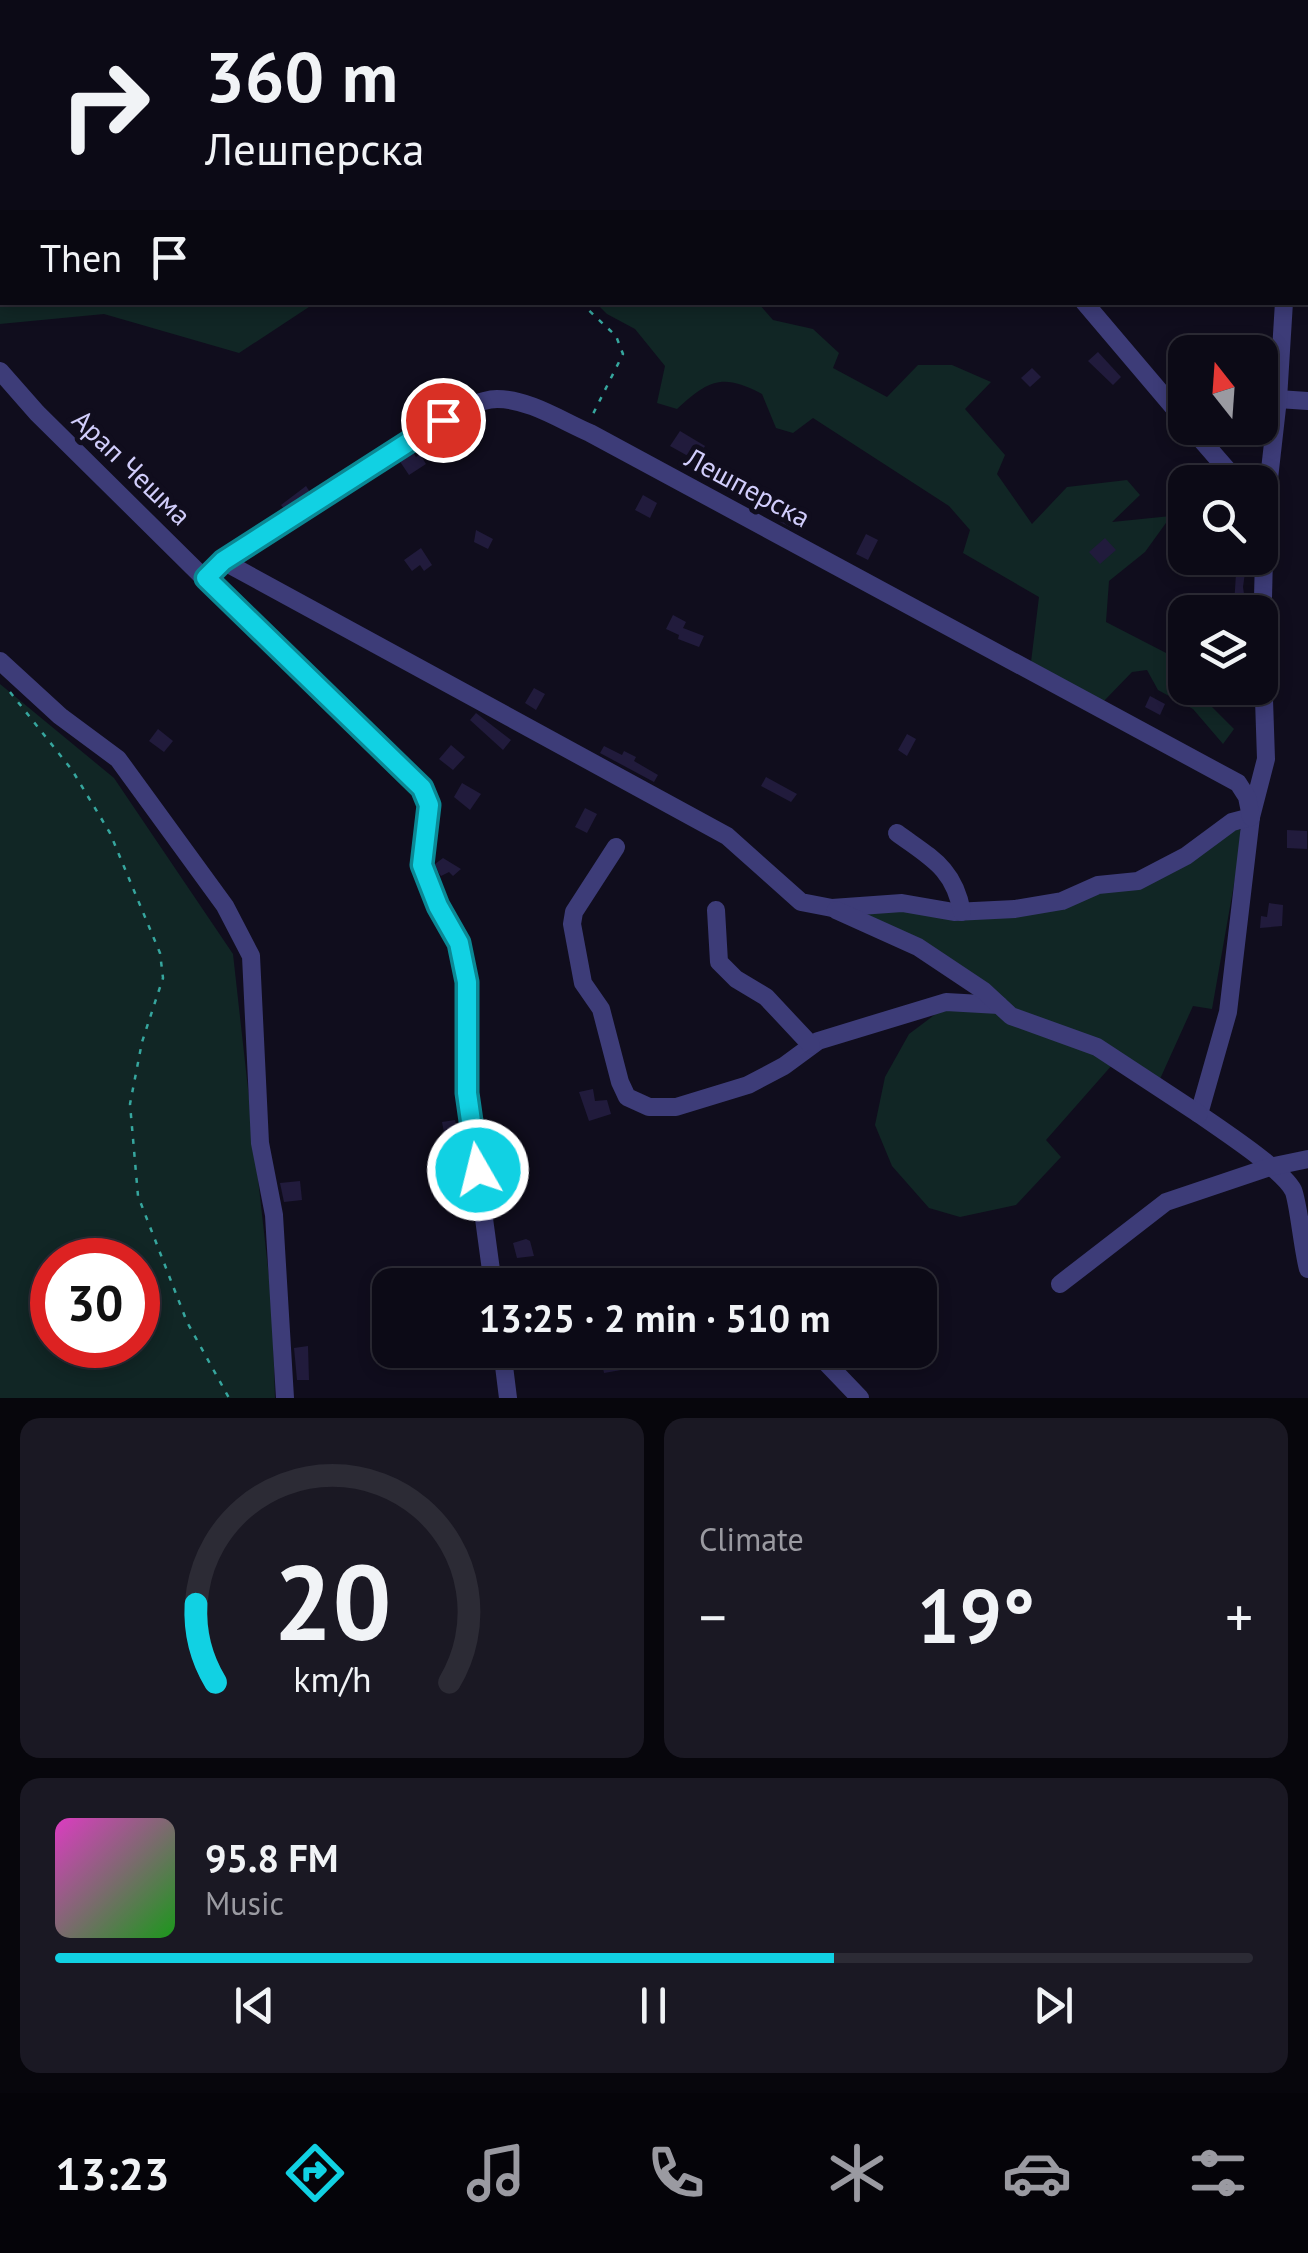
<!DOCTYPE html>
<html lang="en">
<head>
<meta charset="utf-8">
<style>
  :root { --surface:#0c0a16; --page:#1a1823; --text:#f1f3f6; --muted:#9a9aa1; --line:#2c2b35; --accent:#11d1e3 }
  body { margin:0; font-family:"PT Sans",sans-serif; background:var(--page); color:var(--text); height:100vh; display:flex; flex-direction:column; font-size:38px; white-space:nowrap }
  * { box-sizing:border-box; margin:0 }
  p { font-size:32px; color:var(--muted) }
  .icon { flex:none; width:55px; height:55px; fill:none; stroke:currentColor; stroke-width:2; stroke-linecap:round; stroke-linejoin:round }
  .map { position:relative; height:1398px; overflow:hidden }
  .panel { display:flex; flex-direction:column; gap:20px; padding:20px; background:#07060c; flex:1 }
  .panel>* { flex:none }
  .guide { position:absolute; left:0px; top:0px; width:1310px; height:305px; box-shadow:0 5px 15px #0003,0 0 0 2px var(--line); background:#0c0a16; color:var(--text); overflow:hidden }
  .needle { width:65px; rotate:343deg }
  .fabs { position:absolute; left:1168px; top:335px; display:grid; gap:20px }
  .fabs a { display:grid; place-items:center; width:110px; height:110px; border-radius:20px; background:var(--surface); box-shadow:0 5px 15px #0003,0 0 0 2px var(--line); font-size:50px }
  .speed { position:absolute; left:30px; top:1238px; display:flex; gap:20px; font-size:50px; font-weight:700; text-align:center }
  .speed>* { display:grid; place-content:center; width:130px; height:130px; border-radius:50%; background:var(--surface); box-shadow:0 5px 15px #0003,0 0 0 2px var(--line); line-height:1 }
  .speed .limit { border:15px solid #d22; background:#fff; color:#111 }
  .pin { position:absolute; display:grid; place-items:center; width:85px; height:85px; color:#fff; margin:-42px; border:5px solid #fff; border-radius:50%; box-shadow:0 2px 10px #0007 }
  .me { position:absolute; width:110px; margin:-55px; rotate:352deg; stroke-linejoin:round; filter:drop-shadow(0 0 8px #0008) }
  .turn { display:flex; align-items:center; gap:35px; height:210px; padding:0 40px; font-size:45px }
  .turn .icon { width:130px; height:130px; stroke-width:2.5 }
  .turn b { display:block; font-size:70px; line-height:85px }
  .then { display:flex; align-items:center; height:95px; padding:0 40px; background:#0003; gap:20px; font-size:38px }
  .big { font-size:75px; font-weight:700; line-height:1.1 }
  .panel .widget { flex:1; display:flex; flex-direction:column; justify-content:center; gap:15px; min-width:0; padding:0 35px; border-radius:20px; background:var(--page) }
  .panel .dial { align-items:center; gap:0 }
  .dial svg { height:260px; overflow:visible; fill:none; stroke:var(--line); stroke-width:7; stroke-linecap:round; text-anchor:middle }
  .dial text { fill:var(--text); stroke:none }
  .song { display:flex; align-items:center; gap:30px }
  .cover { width:120px; height:120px; border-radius:15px; background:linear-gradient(135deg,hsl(310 70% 55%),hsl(120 70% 35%)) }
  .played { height:10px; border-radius:5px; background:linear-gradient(90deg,var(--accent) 65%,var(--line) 65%) }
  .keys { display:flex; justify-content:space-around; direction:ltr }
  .heat { display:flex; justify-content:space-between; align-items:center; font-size:55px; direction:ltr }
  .panel .tiles { flex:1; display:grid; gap:20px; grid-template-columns:1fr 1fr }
  .widget:last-child { grid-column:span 2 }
  .trip { position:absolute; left:372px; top:1268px; width:565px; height:100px; border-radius:20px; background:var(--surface); box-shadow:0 5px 15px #0003,0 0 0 2px var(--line); font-weight:700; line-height:100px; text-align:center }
  .tabs { display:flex; height:160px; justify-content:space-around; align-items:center; background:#050409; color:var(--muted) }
  .tabs .icon { width:70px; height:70px }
  .tabs .current { color:var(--accent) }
  .tabs b { font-size:45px; color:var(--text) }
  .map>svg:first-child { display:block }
  .green { fill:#112625; fill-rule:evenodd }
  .building { fill:#211b3c }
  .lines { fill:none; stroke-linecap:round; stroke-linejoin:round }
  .path { stroke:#36a69e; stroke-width:2.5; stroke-dasharray:5 8; stroke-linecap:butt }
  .minor { stroke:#3d3c78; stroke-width:18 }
  .route-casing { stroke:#0b8894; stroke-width:25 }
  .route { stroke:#11d1e3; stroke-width:18 }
  .labels { text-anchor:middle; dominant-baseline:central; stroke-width:10; stroke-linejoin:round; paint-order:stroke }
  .street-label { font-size:28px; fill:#d1cdfb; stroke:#100d1d }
</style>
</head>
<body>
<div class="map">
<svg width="1308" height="1398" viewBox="0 0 1308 1398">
  <rect width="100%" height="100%" fill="#100d1d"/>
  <g class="green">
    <path d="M0,0h1274l-1272,2v300l313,1 -76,50 -135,-39 -104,10z"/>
    <path d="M596,303h162l15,17 40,9 26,24 -6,15 54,29 31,-32h34l39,17 -26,27 40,46 -8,19 35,50 35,-37 60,-7 13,15 -28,27 59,-6 -26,36 -36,29 -3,41 64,33 15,15v18h18l5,4 1,12 25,25 -11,15 -30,-35 -35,-19 -11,-20 -15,2 -29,30 -72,-40 8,-65 -76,-44 7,-23 -21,-24 -136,-88 -20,15 -17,-5 -14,-34c-40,-21 -53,-14 -85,15l-20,-6 8,-37 -30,-37 -28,-15z"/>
    <path d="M0,684l114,94 119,176 39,350 3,94h-275zM52,1260h86v85h-86z"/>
    <path d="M1232,822l11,11 -31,176 -19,-3 -33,73 -40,-23 -74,84 15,17 -45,48 -56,12 -31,-9 -37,-42 -17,-41 10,-48 24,-43 28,-21 26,-6 21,-16 -152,-83 122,4 184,-31z"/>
  </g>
  <g class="building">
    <path d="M1098,352l23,25 -8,8 -25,-24z"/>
    <path d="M1032,368l9,9 -11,10 -9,-9z"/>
    <path d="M680,431l25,15 -8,15 -27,-15z"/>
    <path d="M413,452l3,5 4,-3 6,10 -17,11 -10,-15z"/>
    <path d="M306,486l4,6 -26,17 -3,-4z"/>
    <path d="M770,492l15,8 -7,13 -15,-8z"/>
    <path d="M643,495l14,8 -7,15 -15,-8z"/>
    <path d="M784,514l19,8 -5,9 -18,-9z"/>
    <path d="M476,530l17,9 -5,10 -14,-7z"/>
    <path d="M866,534l12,6 -10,20 -12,-6z"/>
    <path d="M1105,538l11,12 -16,14 -11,-12z"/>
    <path d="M421,548l11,17 -8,6 -4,-6 -8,6 -8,-11z"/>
    <path d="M1237,558h10l-4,29 1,7h7l-1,12 -16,-1z"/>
    <path d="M673,615l13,7 -3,6 21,8 -5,11 -21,-8 1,-4 -13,-6z"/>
    <path d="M534,688l11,6 -9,16 -11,-7z"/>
    <path d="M1150,696l15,8 -5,11 -15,-8z"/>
    <path d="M476,713l35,27 -8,10 -33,-30z"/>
    <path d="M158,729l15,12 -9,11 -15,-11z"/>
    <path d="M907,734l9,5 -9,17 -9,-6z"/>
    <path d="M451,745l14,12 -12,13 -14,-11z"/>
    <path d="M604,746l18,9 2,-4 12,6 -2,4 24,14 -4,7 -54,-29z"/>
    <path d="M766,777l31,17 -6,8 -30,-16z"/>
    <path d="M462,783l19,11 -11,16 -16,-13z"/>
    <path d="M585,808l12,6 -10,19 -12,-6z"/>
    <path d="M1287,830l20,1v18l-20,-1z"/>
    <path d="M443,858l18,11 -8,7 -4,-4 -8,4 -2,-3 -4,-9z"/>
    <path d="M1269,903l14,2 -1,21 -22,2 1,-12 6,1z"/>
    <path d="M593,1089l2,12 12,-1 4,14 -22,7 -10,-29z"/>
    <path d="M455,1120l6,24 -8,2 -1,-4 -6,1 -4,-21z"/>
    <path d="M300,1181l2,19 -18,2 -4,-19z"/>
    <path d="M526,1239l4,2 4,15 -17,2 -4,-15z"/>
    <path d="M308,1346l1,34h-12l-3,-32z"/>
    <path d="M599,1350h19l3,20 -17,3z"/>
  </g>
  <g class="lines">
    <g class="path">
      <path d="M337,0l1,2"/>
      <path d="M354,0v2"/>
      <path d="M936,2l1,-2"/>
      <path d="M0,163h2"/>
      <path d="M580,302l36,34 7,18 -31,62"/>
      <path d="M10,692l62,78 38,63 50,120 3,25 -21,64 -12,62 8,92 49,126 42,76"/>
    </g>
    <g class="minor">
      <path d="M1249,0l1,2"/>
      <path d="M1084,302l101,119"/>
      <path d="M0,371l37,42 261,258 125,117 6,17 -7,60 17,41 20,37 8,39v111l26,192"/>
      <path d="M1278,399l30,2"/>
      <path d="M1191,428l47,54"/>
      <path d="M1260,508l5,6 -3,126 4,119 -15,58 -23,195 -29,102c21,15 83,55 94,76 5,9 10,62 15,79"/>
      <path d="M1265,514l13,-115 6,-97"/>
      <path d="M223,561l504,275 74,66 31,6 70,-5 52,9 61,-3 47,-8 36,-16 40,-4 48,-25 46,-34 19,-5"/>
      <path d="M206,579c29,-29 66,-47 100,-69 43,-28 144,-110 191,-111 32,0 65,22 93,34l648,350 9,14 4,20"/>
      <path d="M0,661l60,55 58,43 107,147 26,50 9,187 14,72 11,183"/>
      <path d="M897,833c34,25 57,35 65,79"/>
      <path d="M616,847l-42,65 -2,12 11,59 18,26 19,73 7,15 22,10h27l72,-22 36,-19 34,-25 128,-39 53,3"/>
      <path d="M716,910l3,52 17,17 30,18 45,48"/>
      <path d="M836,910l82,37 66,44 27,25 86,31 102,67"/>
      <path d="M1060,1284l106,-82 104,-35 38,-8"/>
      <path d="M502,1350l6,48"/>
      <path d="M814,1350l46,48"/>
    </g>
  </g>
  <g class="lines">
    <defs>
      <path id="route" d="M443,420l-220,141 -17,17 216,210 7,17 -7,60 16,41 21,37 8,39v111l11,77"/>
    </defs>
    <use href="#route" class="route-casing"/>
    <use href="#route" class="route"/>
  </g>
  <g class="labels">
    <g class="street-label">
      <text transform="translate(132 467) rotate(44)">Арап Чешма</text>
      <text transform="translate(748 487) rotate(28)">Лешперска</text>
    </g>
  </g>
</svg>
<div class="fabs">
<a><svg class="needle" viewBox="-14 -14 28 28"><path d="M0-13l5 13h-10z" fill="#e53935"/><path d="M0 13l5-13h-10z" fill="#9a9aa1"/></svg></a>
<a><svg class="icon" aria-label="search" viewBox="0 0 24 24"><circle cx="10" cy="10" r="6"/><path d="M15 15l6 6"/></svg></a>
<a><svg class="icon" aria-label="layers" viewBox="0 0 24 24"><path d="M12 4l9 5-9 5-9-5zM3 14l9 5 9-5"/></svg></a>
</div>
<div class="speed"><div class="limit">30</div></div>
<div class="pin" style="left:443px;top:420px;background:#d93025"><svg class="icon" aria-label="arrive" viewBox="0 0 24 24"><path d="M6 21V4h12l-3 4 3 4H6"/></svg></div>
<svg class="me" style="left:478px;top:1170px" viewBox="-20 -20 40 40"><circle r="17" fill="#11d1e3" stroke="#fff" stroke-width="3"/><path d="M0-11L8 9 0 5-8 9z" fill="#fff"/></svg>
<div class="trip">13:25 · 2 min · 510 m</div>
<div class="guide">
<div class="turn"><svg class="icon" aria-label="right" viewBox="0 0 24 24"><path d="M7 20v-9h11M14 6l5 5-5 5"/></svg><div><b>360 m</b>Лешперска</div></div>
<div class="then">Then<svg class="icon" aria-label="arrive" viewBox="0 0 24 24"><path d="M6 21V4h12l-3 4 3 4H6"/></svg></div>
</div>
</div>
<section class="panel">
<div class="tiles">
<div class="widget dial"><svg viewBox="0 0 100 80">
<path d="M14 69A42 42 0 1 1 86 69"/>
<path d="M14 69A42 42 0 0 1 8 45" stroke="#11d1e3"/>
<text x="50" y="56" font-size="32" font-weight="700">20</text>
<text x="50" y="72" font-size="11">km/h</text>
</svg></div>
<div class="widget"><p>Climate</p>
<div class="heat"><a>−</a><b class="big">19°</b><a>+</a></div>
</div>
<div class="widget">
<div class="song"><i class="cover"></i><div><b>95.8 FM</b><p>Music</p></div></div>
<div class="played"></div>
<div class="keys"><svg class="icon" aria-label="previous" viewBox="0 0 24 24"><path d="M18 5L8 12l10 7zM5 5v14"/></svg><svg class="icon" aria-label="pause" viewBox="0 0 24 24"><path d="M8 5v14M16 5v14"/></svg><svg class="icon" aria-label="next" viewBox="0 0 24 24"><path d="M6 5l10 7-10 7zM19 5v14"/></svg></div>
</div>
</div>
</section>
<nav class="tabs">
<b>13:23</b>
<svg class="icon current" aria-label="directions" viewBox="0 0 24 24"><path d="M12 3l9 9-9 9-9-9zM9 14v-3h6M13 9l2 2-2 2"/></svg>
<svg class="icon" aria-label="music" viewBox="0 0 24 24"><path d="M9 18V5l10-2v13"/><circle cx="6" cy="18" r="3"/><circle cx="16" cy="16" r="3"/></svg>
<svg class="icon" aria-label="phone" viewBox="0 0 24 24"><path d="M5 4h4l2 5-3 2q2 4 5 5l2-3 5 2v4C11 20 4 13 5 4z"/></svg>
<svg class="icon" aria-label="climate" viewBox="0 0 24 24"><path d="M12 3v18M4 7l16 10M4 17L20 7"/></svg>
<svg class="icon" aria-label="car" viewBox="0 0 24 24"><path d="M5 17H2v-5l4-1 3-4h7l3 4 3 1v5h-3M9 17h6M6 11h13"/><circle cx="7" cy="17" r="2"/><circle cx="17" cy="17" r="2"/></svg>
<svg class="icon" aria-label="filters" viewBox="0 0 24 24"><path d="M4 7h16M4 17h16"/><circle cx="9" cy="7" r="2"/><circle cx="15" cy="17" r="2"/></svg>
</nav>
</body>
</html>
